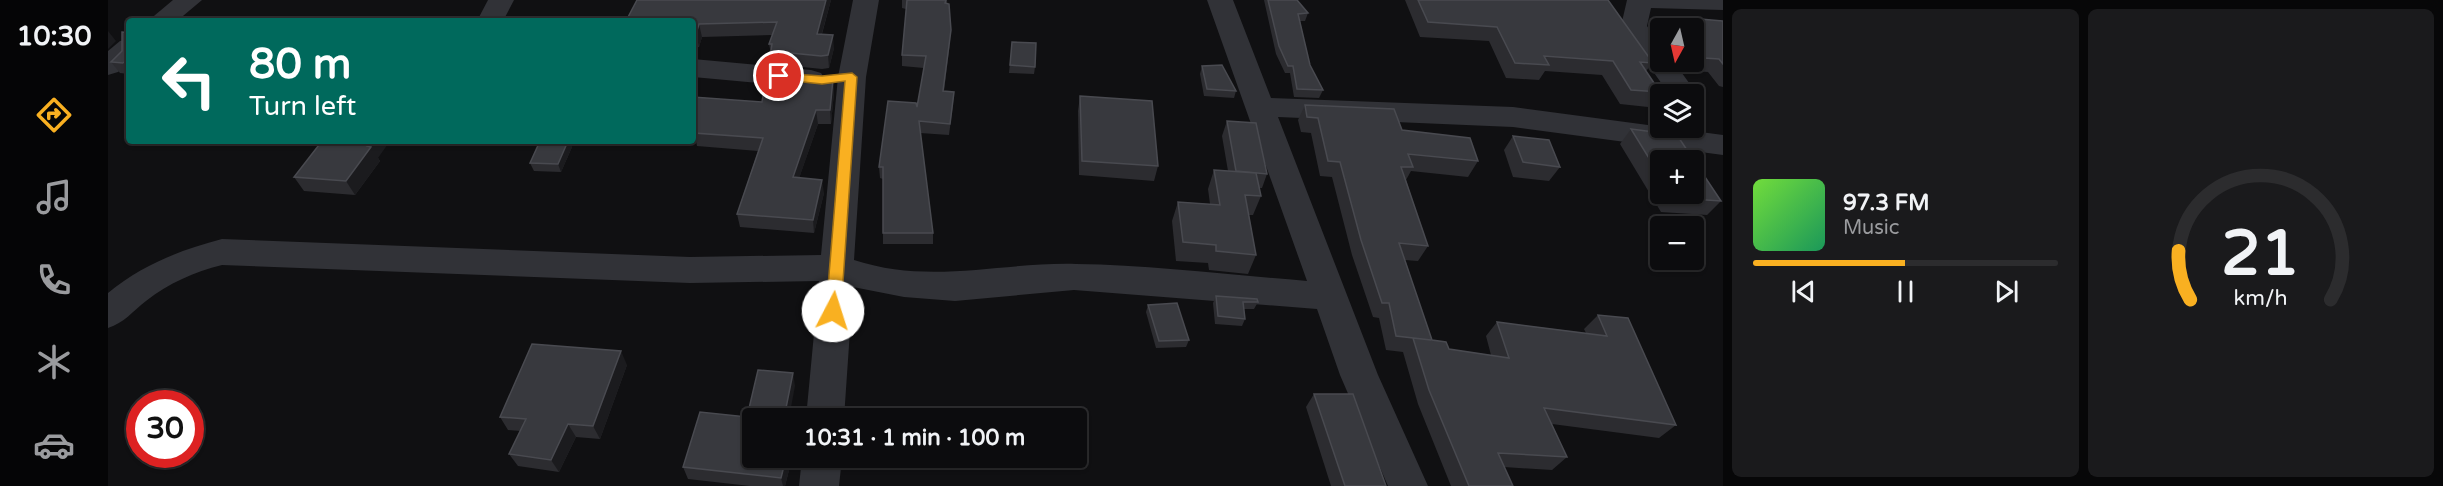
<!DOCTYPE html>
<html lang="en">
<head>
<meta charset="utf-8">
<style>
  :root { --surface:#0c0c0e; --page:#1a1a1c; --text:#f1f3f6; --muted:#9a9b9e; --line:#2c2c2e; --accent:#f9b021 }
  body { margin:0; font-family:"Varela Round",sans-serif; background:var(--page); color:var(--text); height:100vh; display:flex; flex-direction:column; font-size:22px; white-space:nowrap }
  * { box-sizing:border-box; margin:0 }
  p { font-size:20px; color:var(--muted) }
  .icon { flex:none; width:33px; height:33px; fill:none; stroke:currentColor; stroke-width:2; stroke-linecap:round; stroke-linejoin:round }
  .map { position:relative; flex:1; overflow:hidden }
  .details { display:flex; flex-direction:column; gap:9px; padding:9px; background:#070708; width:720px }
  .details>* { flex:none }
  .top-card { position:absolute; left:18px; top:18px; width:570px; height:126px; border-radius:6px; box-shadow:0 2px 4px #0004,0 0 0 2px var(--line); background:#00695c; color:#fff; overflow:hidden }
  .needle { width:39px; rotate:188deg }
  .fabs { position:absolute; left:1542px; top:18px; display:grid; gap:12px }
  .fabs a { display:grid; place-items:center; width:54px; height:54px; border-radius:6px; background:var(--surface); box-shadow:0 2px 4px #0004,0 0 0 2px var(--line); font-size:30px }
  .speed { position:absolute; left:18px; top:390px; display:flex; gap:12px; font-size:30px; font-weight:700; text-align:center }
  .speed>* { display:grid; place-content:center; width:78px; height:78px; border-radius:50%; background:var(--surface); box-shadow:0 2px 4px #0004,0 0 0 2px var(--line); line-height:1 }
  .speed .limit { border:9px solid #d22; background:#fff; color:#111 }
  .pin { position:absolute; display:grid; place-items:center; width:51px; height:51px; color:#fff; margin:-26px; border:3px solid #fff; border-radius:50%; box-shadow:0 2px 6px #0007 }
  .me { position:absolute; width:66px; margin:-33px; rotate:5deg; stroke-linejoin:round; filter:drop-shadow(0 0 4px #0008) }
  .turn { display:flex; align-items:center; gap:21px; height:126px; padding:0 24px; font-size:27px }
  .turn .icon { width:78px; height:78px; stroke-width:2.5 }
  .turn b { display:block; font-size:42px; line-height:51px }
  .details .card { flex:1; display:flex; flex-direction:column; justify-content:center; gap:9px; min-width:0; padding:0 21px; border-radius:9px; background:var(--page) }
  .details .dial { align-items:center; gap:0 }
  .dial svg { height:156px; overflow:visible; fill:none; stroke:var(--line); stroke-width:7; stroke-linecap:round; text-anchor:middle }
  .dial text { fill:var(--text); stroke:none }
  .song { display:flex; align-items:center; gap:18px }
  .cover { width:72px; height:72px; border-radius:9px; background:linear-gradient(135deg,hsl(100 70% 55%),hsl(150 70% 35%)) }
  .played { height:6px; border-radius:3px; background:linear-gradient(90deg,var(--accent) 50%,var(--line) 50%) }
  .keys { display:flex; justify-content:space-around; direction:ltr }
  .details .tiles { flex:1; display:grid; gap:9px; grid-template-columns:repeat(2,1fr) }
  .trip { position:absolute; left:634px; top:408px; width:345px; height:60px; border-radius:6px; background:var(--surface); box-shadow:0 2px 4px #0004,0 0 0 2px var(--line); font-weight:800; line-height:60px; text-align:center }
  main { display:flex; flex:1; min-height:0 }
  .tabs { display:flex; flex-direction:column; width:108px; justify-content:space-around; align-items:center; background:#050506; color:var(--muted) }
  .tabs .icon { width:42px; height:42px }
  .tabs .current { color:var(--accent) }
  .tabs b { font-size:27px; color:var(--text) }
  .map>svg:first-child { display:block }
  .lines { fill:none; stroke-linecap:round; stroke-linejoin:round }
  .street { fill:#313237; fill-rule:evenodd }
  .wall { fill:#2c2c30; fill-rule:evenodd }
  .shaded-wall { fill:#1b1b1e }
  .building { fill:#38393e; stroke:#494a50; stroke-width:1.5 }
  .route { fill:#f9b021; stroke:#a27215; stroke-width:1.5 }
</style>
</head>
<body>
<main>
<nav class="tabs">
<b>10:30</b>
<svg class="icon current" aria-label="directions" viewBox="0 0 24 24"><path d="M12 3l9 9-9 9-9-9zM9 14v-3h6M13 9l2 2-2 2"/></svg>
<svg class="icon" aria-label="music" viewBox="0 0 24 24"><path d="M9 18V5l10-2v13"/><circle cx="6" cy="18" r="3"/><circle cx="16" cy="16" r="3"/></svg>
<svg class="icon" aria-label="phone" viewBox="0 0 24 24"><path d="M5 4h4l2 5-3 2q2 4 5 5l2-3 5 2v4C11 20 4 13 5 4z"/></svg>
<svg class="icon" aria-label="climate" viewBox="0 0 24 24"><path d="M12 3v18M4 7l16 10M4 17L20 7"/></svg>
<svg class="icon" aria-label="car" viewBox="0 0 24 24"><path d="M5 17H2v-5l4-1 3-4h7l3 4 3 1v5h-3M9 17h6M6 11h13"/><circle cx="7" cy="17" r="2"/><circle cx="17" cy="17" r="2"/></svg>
</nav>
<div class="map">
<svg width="1615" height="486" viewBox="0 0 1615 486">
  <rect width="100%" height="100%" fill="#101012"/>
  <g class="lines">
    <g class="street">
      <path d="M65,0h29l-25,21h-29z"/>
      <path d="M380,0h26l-11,21h-26z"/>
      <path d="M745,0h26l-13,77 -12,183c76,25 146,2 222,4 76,1 154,11 231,17l-100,-281h26l38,98 242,9 210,28v20l-210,-28 -235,-10 100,258 50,111h-40l-48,-111 -23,-66 -243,-19 -119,11 -51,-4 -51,-10 -9,131h-38l13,-137 -129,2 -468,-18c-28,7 -53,18 -76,36 -13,10 -22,22 -38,27v-35c34,-28 72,-43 114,-54l468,18 131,-2 17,-178z"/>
      <path d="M1519,0h96v10l-72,-2 -4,18 13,18v18h14l23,32 -3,6v-6h-25l-48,-68z"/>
      <path d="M21,39v23l-11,10 -10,3v-24l12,-10z"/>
      <path d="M585,59l118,11 10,3 4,6 -4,6 -10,3 -118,-11z"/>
      <path d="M694,458h40l-3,28h-40z"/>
    </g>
  </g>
  <g class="wall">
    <path d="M529,0h194l-9,34 12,14 -5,20 -7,1 -49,-5 -4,-20 3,-9 -70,2 -3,10h-6v-26z"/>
    <path d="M794,0h45l3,42 -6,49 10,1 -1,12 -4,31 -29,-2 13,100v11h-50v-65l-3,-1 -1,-11 38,-60 7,-39 -22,-2v-11l4,-46 -4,-1z"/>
    <path d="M1156,0h33l11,13 -3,8h-5l10,44 13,25 -4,8 -25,-1 -4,-24h-5l-9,-19z"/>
    <path d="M1297,0h203l45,63 -7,8 14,21 -12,15 -28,-3 -18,-29 -57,-4 -6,9 -33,-2 -17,-37 -69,-4z"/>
    <path d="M1569,17l46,4v66l-4,-1 -11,-14 -14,-1 -6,-9h6v-34h-25z"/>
    <path d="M21,33v41l-9,-1 -9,-11 11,-11z"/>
    <path d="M904,42l23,25 -1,7 -25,-1z"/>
    <path d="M1094,66l34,25 -2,7 -30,-2 -4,-22z"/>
    <path d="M725,79l1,13 -3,32h-13l-19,54 25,15 -10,40 -74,-6 -3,-13 21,-63 -61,-5 -1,-5h-3v-44l69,5z"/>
    <path d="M972,96l78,70 -4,15 -75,-6 -1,-64z"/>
    <path d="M1197,105l97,25 76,31 -10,16 -57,-6 -5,9 22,66 -10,15 -13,-1 27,80 17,9 42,6 -5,-19 11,-14 89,11 -2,-4 14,-14 78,110 -17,13 -107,-14 15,33 -15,13 -48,-3 9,19h-62l-33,-82 -15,-52 -17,-2 -7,-32 -6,-1 -21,-62 -20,-78 -12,-1 -9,-43 -10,-1 -3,-12z"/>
    <path d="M1119,121l40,53 -5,14h-3l2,8 -8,19h-4l7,40 -8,19 -39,-4 -1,-7 -32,-2 -4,-40 6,-19 32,2 -2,-15 6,-19 14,1 -6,-35z"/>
    <path d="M1523,129l90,72 -14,14 -46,-3 -41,-68zM1552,160l34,34h-34z"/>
    <path d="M1405,136l47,31 -11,14 -36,-4 -9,-27z"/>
    <path d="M432,141h30l2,6 -11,25 -27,-1 -4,-8z"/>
    <path d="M270,158l2,3 -25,34 -51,-4 -10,-14z"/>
    <path d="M1108,296l42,6 -4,7h-10l1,10 -3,7 -27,-2 -2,-21z"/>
    <path d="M1040,305l41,35 -3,7 -30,1 -10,-36z"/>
    <path d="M519,365l-27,74 -24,-2 -17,35 -41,-6 -9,-12 12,-23 -13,-1 -8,-13z"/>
    <path d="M687,386l-42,32 38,44 -6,24h-35l-62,-7 -5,-12 64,-50z"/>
    <path d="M1206,394l72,92h-55l-25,-79z"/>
  </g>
  <g class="shaded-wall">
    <path d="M718,0h5l-13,47 -1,-13z"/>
    <path d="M591,24l3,13 -3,10 -3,-13z"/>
    <path d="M843,30l-1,12 -8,61 1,-12z"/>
    <path d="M0,31l8,10 -8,8z"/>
    <path d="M725,35l1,13 -5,20 -1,-13z"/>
    <path d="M21,58v13l-6,-8z"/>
    <path d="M725,79l1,13 -3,32 -1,-14z"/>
    <path d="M708,110l2,14 -23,66 -2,-13z"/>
    <path d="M263,141h19l-12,17 2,3 -25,34 -9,-14z"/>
    <path d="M460,141h2l2,6 -11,25 -3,-8z"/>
    <path d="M714,180l2,13 -10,40 -1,-13z"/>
    <path d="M513,351l6,14 -27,74 -7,-13z"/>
    <path d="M685,373l2,13 -6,32h-5z"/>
    <path d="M460,424l8,13 -17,35 -8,-12z"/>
    <path d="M678,458h4l1,4 -6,24h-2l-2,-8z"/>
  </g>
  <g class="building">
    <path d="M529,0h189l-9,34 16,1 -5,20 -7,1 -50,-5 1,-7h-3l8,-22 -78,2 -3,10h-3v-13h-67z"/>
    <path d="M799,0h39l-1,3 4,1 2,26 -8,61 11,1 -4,32 -31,-3 14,112h-50v-66h-4l9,-66 28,2 1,4 9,-51 -24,-1z"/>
    <path d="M1160,0h29l11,13 -10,1 12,51 13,25 -26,-1 -4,-23h-5l-9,-20z"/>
    <path d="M1310,0h190l45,63 -13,-1 20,30 -29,-2 -18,-29 -69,-5 5,9 -34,-2 -18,-36 -69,-5z"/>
    <path d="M1569,17l46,4v43l-4,-5 -15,-1 -10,-16v-14h-9z"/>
    <path d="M14,32l7,1v25l-6,5 -12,-1 11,-11z"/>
    <path d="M904,42l24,1 -1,24 -25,-2z"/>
    <path d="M1114,65l14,26 -29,-2 -5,-23z"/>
    <path d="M659,73l66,6 -3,31h-14l-23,67 29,3 -9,40 -76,-6 26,-76 -69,-5 2,-5h-3v-31l69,5z"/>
    <path d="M972,96l72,5 6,65 -76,-5z"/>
    <path d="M1197,105l89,4 8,21 68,8 8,23 -70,-7 5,13h-12l27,79 -29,-3 33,97 14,2 3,7 60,9 -12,-36 110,14 -9,-21 30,3 48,107 -132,-17 23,49 -69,-4 15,33h-44l-40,-96 -16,-52 18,2 -35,-4 -7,-33h-7l-21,-63 -21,-78 -12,-1 -10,-43 -11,-1z"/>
    <path d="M1119,121l29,2 11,51 -31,-3z"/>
    <path d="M1523,129l46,6 44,66 -47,-3 -3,-4h23v-34h-34v16z"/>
    <path d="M1405,136l36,4 11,27 -37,-5z"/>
    <path d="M214,141h49l-4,5 4,1 -25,34 -52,-4z"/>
    <path d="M432,141h28l-10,23 -28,-1z"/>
    <path d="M1106,170l42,3 5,23 -16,-1 11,60 -40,-4v-6l-33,-3 -5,-40 42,3z"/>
    <path d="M1108,296l41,3 1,3h-15l2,17 -27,-3z"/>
    <path d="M1069,303l12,37 -30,1 -11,-36z"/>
    <path d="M424,344l89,7 -28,75 -25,-2 -17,36 -42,-6 17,-35 -26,-2z"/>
    <path d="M650,370l35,3 -9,45h-31v40h33l-5,20 -98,-11 17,-55 47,5z"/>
    <path d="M1206,394h39l33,92h-41z"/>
  </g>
  <path class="route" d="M671,73l43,3 30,-3 5,4 -16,234 -8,6 -7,-6 19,-230 -23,3 -47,-5 -2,-3z"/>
</svg>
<div class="fabs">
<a><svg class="needle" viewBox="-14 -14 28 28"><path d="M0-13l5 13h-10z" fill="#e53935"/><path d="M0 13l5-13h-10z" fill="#9a9b9e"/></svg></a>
<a><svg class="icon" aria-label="layers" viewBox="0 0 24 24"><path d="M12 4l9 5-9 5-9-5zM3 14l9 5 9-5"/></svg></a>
<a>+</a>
<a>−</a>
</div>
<div class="speed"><div class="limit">30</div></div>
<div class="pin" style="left:671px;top:76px;background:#d93025"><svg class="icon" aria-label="arrive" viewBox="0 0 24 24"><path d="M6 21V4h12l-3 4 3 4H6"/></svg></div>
<svg class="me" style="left:725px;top:311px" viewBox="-20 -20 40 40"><circle r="19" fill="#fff"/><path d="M0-13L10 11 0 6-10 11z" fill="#f9b021"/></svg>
<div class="trip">10:31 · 1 min · 100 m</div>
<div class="top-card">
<div class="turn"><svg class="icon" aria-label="left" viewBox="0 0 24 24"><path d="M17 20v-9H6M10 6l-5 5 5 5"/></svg><div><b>80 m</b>Turn left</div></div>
</div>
</div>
<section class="details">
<div class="tiles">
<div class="card">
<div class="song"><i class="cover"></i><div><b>97.3 FM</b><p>Music</p></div></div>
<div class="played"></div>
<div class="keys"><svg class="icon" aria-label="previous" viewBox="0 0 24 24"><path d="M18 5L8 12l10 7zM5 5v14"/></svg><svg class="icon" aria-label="pause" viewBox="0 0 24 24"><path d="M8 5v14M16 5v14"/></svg><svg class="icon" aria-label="next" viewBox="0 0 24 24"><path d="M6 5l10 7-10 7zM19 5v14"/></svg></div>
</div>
<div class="card dial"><svg viewBox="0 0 100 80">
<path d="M14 69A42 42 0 1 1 86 69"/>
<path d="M14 69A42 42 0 0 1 8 44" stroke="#f9b021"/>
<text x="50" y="56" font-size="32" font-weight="700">21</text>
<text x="50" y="72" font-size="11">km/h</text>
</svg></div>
</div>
</section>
</main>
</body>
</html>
